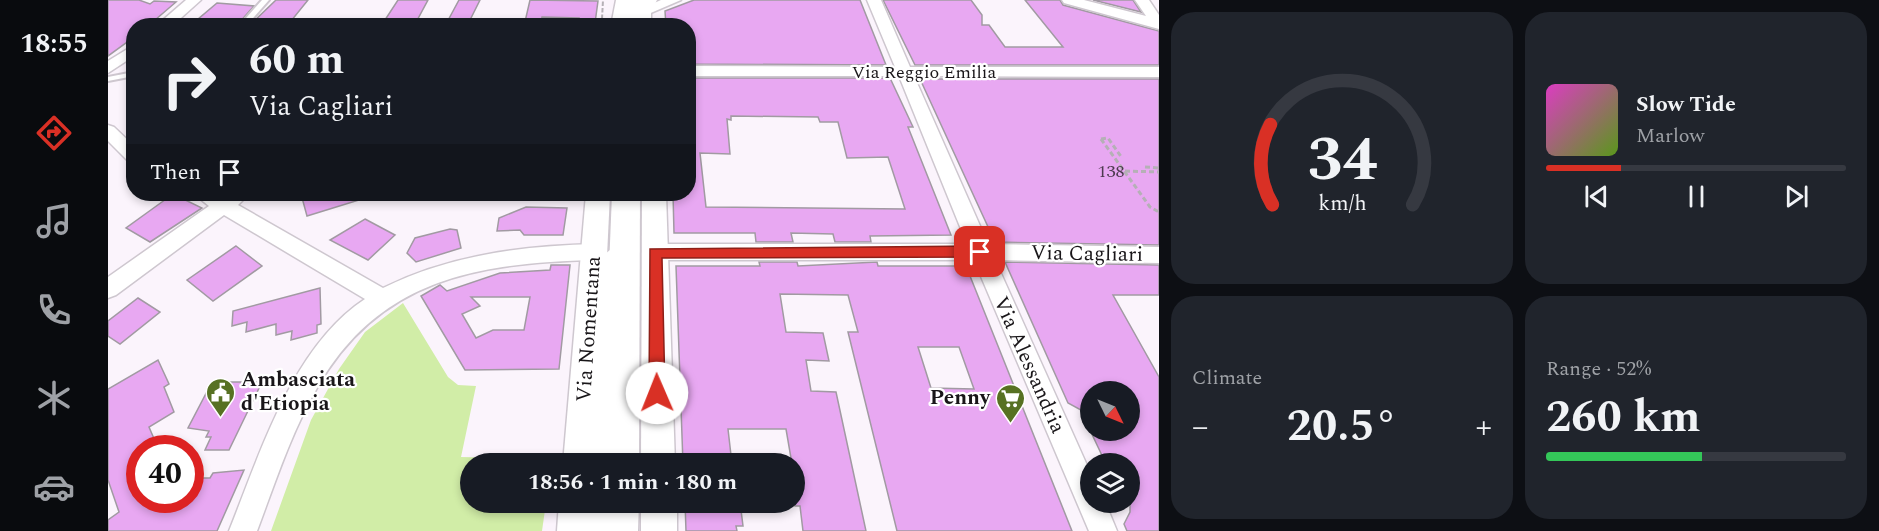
<!DOCTYPE html>
<html lang="en">
<head>
<meta charset="utf-8">
<style>
  :root { --surface:#171b24; --page:#20242c; --text:#f1f3f6; --muted:#9ea1a6; --line:#363941; --accent:#d93025 }
  body { margin:0; font-family:Spectral,serif; background:var(--page); color:var(--text); height:100vh; display:flex; flex-direction:column; font-size:22px; white-space:nowrap }
  * { box-sizing:border-box; margin:0 }
  p { font-size:20px; color:var(--muted) }
  .icon { flex:none; width:33px; height:33px; fill:none; stroke:currentColor; stroke-width:2; stroke-linecap:round; stroke-linejoin:round }
  .map { position:relative; flex:1; overflow:hidden }
  .drawer { display:flex; flex-direction:column; gap:12px; padding:12px; background:#0d0f14; width:720px }
  .drawer>* { flex:none }
  .banner { position:absolute; left:18px; top:18px; width:570px; height:183px; border-radius:24px; box-shadow:0 3px 9px #0003; background:#171b24; color:var(--text); overflow:hidden }
  .needle { width:39px; rotate:133deg }
  .controls { position:absolute; left:972px; top:381px; display:grid; gap:12px }
  .controls a { display:grid; place-items:center; width:60px; height:60px; border-radius:50%; background:var(--surface); box-shadow:0 3px 9px #0003; font-size:30px }
  .speed { position:absolute; left:18px; top:435px; display:flex; gap:12px; font-size:30px; font-weight:700; text-align:center }
  .speed>* { display:grid; place-content:center; width:78px; height:78px; border-radius:50%; background:var(--surface); box-shadow:0 3px 9px #0003; line-height:1 }
  .speed .limit { border:9px solid #d22; background:#fff; color:#111 }
  .pin { position:absolute; display:grid; place-items:center; width:51px; height:51px; color:#fff; margin:-26px; border-radius:12px; box-shadow:0 3px 9px #0006 }
  .me { position:absolute; width:66px; margin:-33px; rotate:359deg; stroke-linejoin:round; filter:drop-shadow(0 0 4px #0008) }
  .turn { display:flex; align-items:center; gap:21px; height:126px; padding:0 24px; font-size:27px }
  .turn .icon { width:78px; height:78px; stroke-width:2.5 }
  .turn b { display:block; font-size:42px; line-height:51px }
  .then { display:flex; align-items:center; height:57px; padding:0 24px; background:#0003; gap:12px; font-size:22px }
  .big { font-size:45px; font-weight:700; line-height:1.1 }
  .drawer .widget { flex:1; display:flex; flex-direction:column; justify-content:center; gap:9px; min-width:0; padding:0 21px; border-radius:24px; background:var(--page) }
  .drawer .dial { align-items:center; gap:0 }
  .dial svg { height:156px; overflow:visible; fill:none; stroke:var(--line); stroke-width:7; stroke-linecap:round; text-anchor:middle }
  .dial text { fill:var(--text); stroke:none }
  .song { display:flex; align-items:center; gap:18px }
  .cover { width:72px; height:72px; border-radius:9px; background:linear-gradient(135deg,hsl(310 70% 55%),hsl(90 70% 35%)) }
  .played { height:6px; border-radius:3px; background:linear-gradient(90deg,var(--accent) 25%,var(--line) 25%) }
  .keys { display:flex; justify-content:space-around; direction:ltr }
  .heat { display:flex; justify-content:space-between; align-items:center; font-size:33px; direction:ltr }
  .charge { height:9px; border-radius:4px; background:linear-gradient(90deg,#34c759 52%,var(--line) 0) }
  .drawer .tiles { flex:1; display:grid; gap:12px; grid-template-columns:repeat(2,1fr) }
  .trip { position:absolute; left:352px; top:453px; width:345px; height:60px; border-radius:30px; background:var(--surface); box-shadow:0 3px 9px #0003; font-weight:700; line-height:60px; text-align:center }
  main { display:flex; flex:1; min-height:0 }
  .dock { display:flex; flex-direction:column; width:108px; justify-content:space-around; align-items:center; background:#090b0e; color:var(--muted) }
  .dock .icon { width:42px; height:42px }
  .dock .selected { color:var(--accent) }
  .dock b { font-size:27px; color:var(--text) }
  .map>svg:first-child { display:block }
  .green { fill:#d1eda7 }
  .building { fill:#e8a8f2; stroke:#a19aa2; stroke-width:1.5; fill-rule:evenodd }
  .lines { fill:none; stroke-linecap:round; stroke-linejoin:round }
  .service-casing { stroke:#cec7cf; stroke-width:4 }
  .minor-casing { stroke:#cec7cf; stroke-width:3 }
  .tertiary-casing { stroke:#cec7cf; stroke-width:3 }
  .secondary-casing { stroke:#cec7cf; stroke-width:3 }
  .primary-casing { stroke:#cec7cf; stroke-width:3 }
  .path-far1 { stroke:#b5b0b6; stroke-width:2; stroke-dasharray:4.5 2; stroke-linecap:butt }
  .path { stroke:#b5b0b6; stroke-width:3; stroke-dasharray:5 3; stroke-linecap:butt }
  .service { fill:#fff; fill-rule:evenodd }
  .minor { fill:#fff; fill-rule:evenodd }
  .tertiary { fill:#fff; fill-rule:evenodd }
  .secondary { fill:#fff; fill-rule:evenodd }
  .primary { fill:#fff; fill-rule:evenodd }
  .route { fill:#d93025; stroke:#8d1f18; stroke-width:1.5 }
  .labels { text-anchor:middle; dominant-baseline:central; stroke-width:4.5; stroke-linejoin:round; paint-order:stroke }
  .far-street-label { font-size:18px; fill:#191619; stroke:#fff }
  .number-label { font-size:18px; fill:#4d3a4f }
  .street-label { font-size:21px; fill:#191619; stroke:#fff }
  .poi-label { font-size:21px; font-weight:bold; fill:#191619; stroke:#fff; text-anchor:start }
</style>
</head>
<body>
<main>
<nav class="dock">
<b>18:55</b>
<svg class="icon selected" aria-label="directions" viewBox="0 0 24 24"><path d="M12 3l9 9-9 9-9-9zM9 14v-3h6M13 9l2 2-2 2"/></svg>
<svg class="icon" aria-label="music" viewBox="0 0 24 24"><path d="M9 18V5l10-2v13"/><circle cx="6" cy="18" r="3"/><circle cx="16" cy="16" r="3"/></svg>
<svg class="icon" aria-label="phone" viewBox="0 0 24 24"><path d="M5 4h4l2 5-3 2q2 4 5 5l2-3 5 2v4C11 20 4 13 5 4z"/></svg>
<svg class="icon" aria-label="climate" viewBox="0 0 24 24"><path d="M12 3v18M4 7l16 10M4 17L20 7"/></svg>
<svg class="icon" aria-label="car" viewBox="0 0 24 24"><path d="M5 17H2v-5l4-1 3-4h7l3 4 3 1v5h-3M9 17h6M6 11h13"/><circle cx="7" cy="17" r="2"/><circle cx="17" cy="17" r="2"/></svg>
</nav>
<div class="map">
<svg width="1051" height="531" viewBox="0 0 1051 531">
  <rect width="100%" height="100%" fill="#fbf4fc"/>
  <path class="green" d="M295,303l45,74 10,8 18,1 -15,71 45,1 -1,5 -34,1v38l28,1v6l30,1 1,-7h16l-4,28h-271l40,-111 28,-51 26,-37z"/>
  <g class="building">
    <path d="M0,0h31l11,4 4,-3 22,1 -28,24h-14v11l-26,19z"/>
    <path d="M168,0h32l-21,26 -36,-2z"/>
    <path d="M290,0h30l-14,26h-33z"/>
    <path d="M351,0h21l-13,26h-22z"/>
    <path d="M422,0l68,1 -3,22h-17l1,-5 -37,-1 -2,9h-16z"/>
    <path d="M586,0h166l26,65 -198,-1v-38h-22l-1,-15z"/>
    <path d="M775,0h88l11,15v10h7l16,22h58l-38,-47h35l3,5 96,26v34h-244z"/>
    <path d="M985,0h40l8,12z"/>
    <path d="M109,3l37,3 -15,17 -42,-3z"/>
    <path d="M580,78h202l23,49h-5l43,108 -81,1 1,6h-36l-2,-8 -42,-1 2,9h-37l-1,-9h-81l-1,-39h15zM623,116l87,1 2,5h18l9,36 41,-1 17,52 -199,-2 -6,-54 30,1 -3,-35 4,1z"/>
    <path d="M812,79h239v166l-164,-3z"/>
    <path d="M65,194l29,14 -52,34 -24,-14z"/>
    <path d="M193,194h71v2l-65,20z"/>
    <path d="M418,207l41,1 -4,27h-39l-4,-5 -23,1 2,-13z"/>
    <path d="M257,219l30,16 -27,25 -38,-20z"/>
    <path d="M342,229l7,1 4,18 -45,14 -9,-9 8,-15z"/>
    <path d="M128,246l26,20 -49,35 -26,-21z"/>
    <path d="M651,262h38l1,4 79,-4 1,4h88l106,265h-175l-49,-199h10l-10,-37 -68,-1 6,38 37,1 6,28 -23,-1 5,31 25,1 30,139h-63l-3,-25h-5v-42h-3l-6,-35h-58l4,35h-49l-7,-198h84zM810,347h41l15,42 -43,-1z"/>
    <path d="M897,262l154,3v30h-46l46,82v154h-32l-3,-7 6,-12v-48h-24l-16,-34h40v-38h-40v23l-22,-12z"/>
    <path d="M443,265h19l-11,104 -94,1 -44,-74 19,-11 7,6 53,-18 50,-3zM363,297h59l-6,33h-31l-17,8 -14,-24 18,-8z"/>
    <path d="M212,288l1,36 -4,1v8l-26,7 1,-9 -16,4v-11l-30,8 1,-10 -15,4 1,-15z"/>
    <path d="M30,298l22,14 -40,32 -12,-8v-15z"/>
    <path d="M50,360l11,24 -5,3 10,25 -25,15 9,21h-18v52h50v-22h20l3,-5 31,-3 -27,61h-109v-11l11,-8 -11,-32v-91z"/>
    <path d="M104,382h50l-33,68h-24l6,-13h-5l3,-6 -21,-3z"/>
    <path d="M577,502h55l3,24h-7l1,5h-51z"/>
  </g>
  <g class="lines">
    <defs>
      <g id="service">
        <path d="M154,0h7l-23,26h-7z"/>
        <path d="M26,72v4l-26,5v-4z"/>
        <path d="M502,250l5,4 -8,210h-14l12,-210z"/>
        <path d="M483,502h14l-1,29h-14z"/>
      </g>
      <g id="minor">
        <path d="M78,0h15l-29,26h-16z"/>
        <path d="M553,0h20l-35,15 -5,1 -7,-4z"/>
        <path d="M759,0h14l29,67h249v10l-245,-1 74,168 171,3v16l-164,-3 95,212v30h15l12,29h-28l-115,-271h-319l-7,-2 -3,-6 3,-6 7,-2h312l-68,-168h-211v-10l207,1z"/>
        <path d="M954,0h22l62,16 -11,-16h14l10,15v14l-95,-26z"/>
        <path d="M26,45v11l-26,17v-12z"/>
        <path d="M0,125l6,2 20,19v17l-6,-2 -20,-20z"/>
        <path d="M86,194h23l6,3 4,-3h22l-11,11 145,83c67,-33 138,-42 212,-44l7,2 3,6 -3,6 -7,2c-116,3 -216,18 -278,128 -26,45 -42,95 -60,143h-28c31,-77 63,-184 136,-232l-141,-84 -108,80 -8,3v-21l101,-71z"/>
      </g>
      <g id="tertiary">
        <path d="M478,194h24l-13,270h-34z"/>
        <path d="M534,194h24l9,270h-34z"/>
        <path d="M451,502h36l-2,29h-36z"/>
        <rect x="533" y="502" width="36" height="29"/>
      </g>
      <g id="secondary">
        <path d="M529,0h20l-6,12v14h-20v-14z"/>
        <path d="M504,194h28l-1,270h-38z"/>
        <path d="M491,502h40l-1,29h-40z"/>
      </g>
      <path id="primary" d="M508,0h22l-5,26h-22z"/>
    </defs>
    <use href="#service" class="service-casing"/>
    <use href="#minor" class="minor-casing"/>
    <use href="#tertiary" class="tertiary-casing"/>
    <use href="#secondary" class="secondary-casing"/>
    <use href="#primary" class="primary-casing"/>
    <path class="path-far1" d="M494,19l1,-19"/>
    <g class="path">
      <path d="M993,139l49,68 9,5"/>
      <path d="M993,139l7,-1 14,20"/>
      <path d="M1037,167l14,1"/>
      <path d="M1017,171l34,1"/>
    </g>
    <use href="#service" class="service"/>
    <use href="#minor" class="minor"/>
    <use href="#tertiary" class="tertiary"/>
    <use href="#secondary" class="secondary"/>
    <use href="#primary" class="primary"/>
  </g>
  <path class="route" d="M872,246l7,6 -7,5 -318,1 3,135 -2,5 -6,3 -5,-3 -3,-5 1,-144z"/>
  <defs>
    <symbol id="civic-pin" viewBox="-11 -11 22 30"><path d="M0 17L-7.5 6A9.5 9.5 0 1 1 7.5 6Z" fill="#577123" stroke="#fff"/><path d="M-.6-6.5H3V-4.5H.6V-3L4-1V1h2V6H-6V1h2V-1L-.6-3ZM-1.2 2.5V6h2.4V2.5Z" fill="#fff"/></symbol>
    <symbol id="supermarket-pin" viewBox="-11 -11 22 30"><path d="M0 17L-7.5 6A9.5 9.5 0 1 1 7.5 6Z" fill="#577123" stroke="#fff"/><path d="M-6-5.5h2.5l.6 2H6L4.5 2H-2.5L-4.4-4H-6ZM-1.5 3.2a1.3 1.3 0 1 0 .1 0ZM3 3.2a1.3 1.3 0 1 0 .1 0Z" fill="#fff"/></symbol>
  </defs>
  <g fill-rule="evenodd">
    <use href="#civic-pin" x="96" y="376" width="33" height="45"/>
    <use href="#supermarket-pin" x="886" y="382" width="33" height="45"/>
  </g>
  <g class="labels">
    <g class="far-street-label">
      <text x="816" y="72">Via Reggio Emilia</text>
    </g>
    <g class="number-label">
      <text x="1003" y="171">138</text>
    </g>
    <g class="street-label">
      <text transform="translate(979 254) rotate(1)">Via Cagliari</text>
      <text transform="translate(481 329) rotate(-86)">Via Nomentana</text>
      <text transform="translate(921 365) rotate(66)">Via Alessandria</text>
    </g>
    <g class="poi-label">
      <text x="133" y="380">Ambasciata<tspan x="133" dy="24">d'Etiopia</tspan></text>
      <text x="882" y="398" text-anchor="end">Penny</text>
    </g>
  </g>
</svg>
<div class="controls">
<a><svg class="needle" viewBox="-14 -14 28 28"><path d="M0-13l5 13h-10z" fill="#e53935"/><path d="M0 13l5-13h-10z" fill="#9ea1a6"/></svg></a>
<a><svg class="icon" aria-label="layers" viewBox="0 0 24 24"><path d="M12 4l9 5-9 5-9-5zM3 14l9 5 9-5"/></svg></a>
</div>
<div class="speed"><div class="limit">40</div></div>
<div class="pin" style="left:872px;top:252px;background:#d93025"><svg class="icon" aria-label="arrive" viewBox="0 0 24 24"><path d="M6 21V4h12l-3 4 3 4H6"/></svg></div>
<svg class="me" style="left:549px;top:393px" viewBox="-20 -20 40 40"><circle r="19" fill="#fff"/><path d="M0-13L10 11 0 6-10 11z" fill="#d93025"/></svg>
<div class="trip">18:56 · 1 min · 180 m</div>
<div class="banner">
<div class="turn"><svg class="icon" aria-label="right" viewBox="0 0 24 24"><path d="M7 20v-9h11M14 6l5 5-5 5"/></svg><div><b>60 m</b>Via Cagliari</div></div>
<div class="then">Then<svg class="icon" aria-label="arrive" viewBox="0 0 24 24"><path d="M6 21V4h12l-3 4 3 4H6"/></svg></div>
</div>
</div>
<section class="drawer">
<div class="tiles">
<div class="widget dial"><svg viewBox="0 0 100 80">
<path d="M14 69A42 42 0 1 1 86 69"/>
<path d="M14 69A42 42 0 0 1 13 28" stroke="#d93025"/>
<text x="50" y="56" font-size="32" font-weight="700">34</text>
<text x="50" y="72" font-size="11">km/h</text>
</svg></div>
<div class="widget">
<div class="song"><i class="cover"></i><div><b>Slow Tide</b><p>Marlow</p></div></div>
<div class="played"></div>
<div class="keys"><svg class="icon" aria-label="previous" viewBox="0 0 24 24"><path d="M18 5L8 12l10 7zM5 5v14"/></svg><svg class="icon" aria-label="pause" viewBox="0 0 24 24"><path d="M8 5v14M16 5v14"/></svg><svg class="icon" aria-label="next" viewBox="0 0 24 24"><path d="M6 5l10 7-10 7zM19 5v14"/></svg></div>
</div>
<div class="widget"><p>Climate</p>
<div class="heat"><a>−</a><b class="big">20.5°</b><a>+</a></div>
</div>
<div class="widget"><p>Range · 52%</p><b class="big">260 km</b><div class="charge"></div></div>
</div>
</section>
</main>
</body>
</html>
